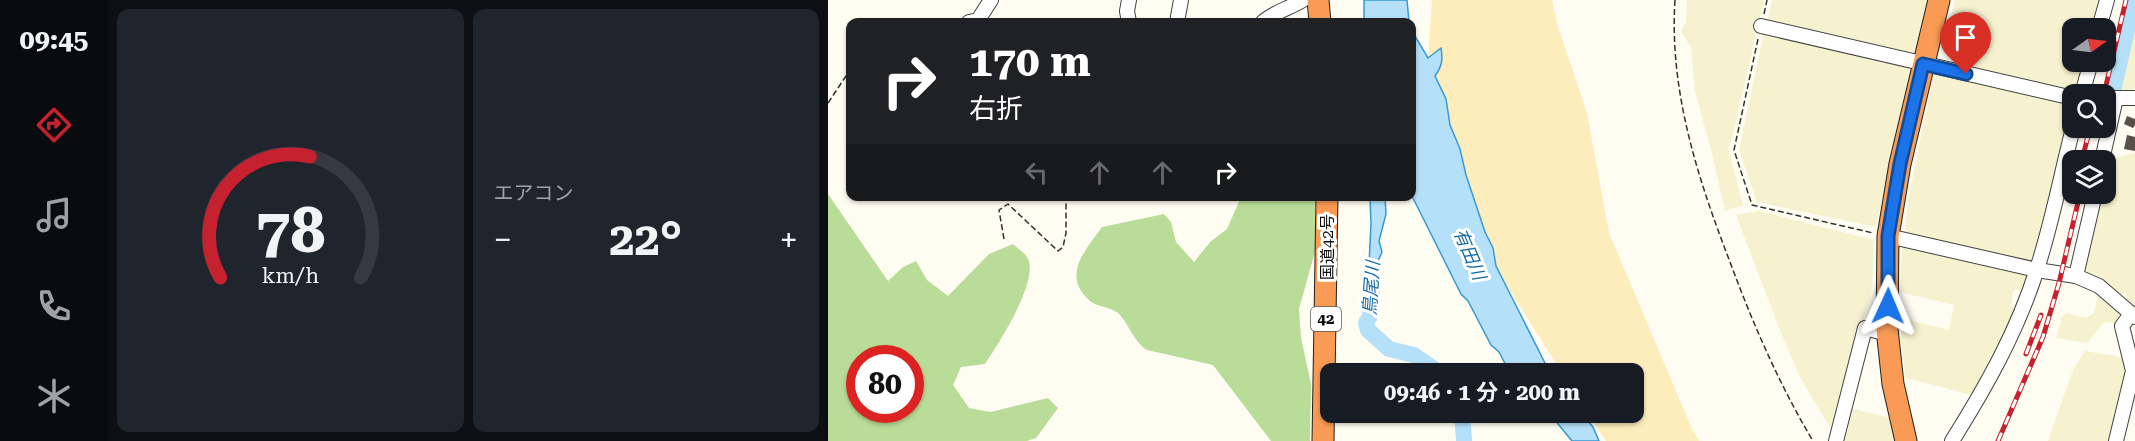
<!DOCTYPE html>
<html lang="ja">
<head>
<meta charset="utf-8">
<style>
  :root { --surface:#171b24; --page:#20242c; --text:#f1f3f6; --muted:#9ea1a6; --line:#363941; --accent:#c6212e }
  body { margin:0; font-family:"Roboto Serif","Noto Sans JP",serif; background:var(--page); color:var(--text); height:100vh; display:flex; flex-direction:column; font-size:22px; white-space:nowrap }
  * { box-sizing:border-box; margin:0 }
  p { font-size:20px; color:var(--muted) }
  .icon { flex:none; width:33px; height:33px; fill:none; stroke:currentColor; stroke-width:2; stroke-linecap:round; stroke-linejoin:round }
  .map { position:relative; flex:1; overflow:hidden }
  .drawer { display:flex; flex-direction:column; gap:9px; padding:9px; background:#0d0f14; width:720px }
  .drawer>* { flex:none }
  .hud { position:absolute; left:18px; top:18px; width:570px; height:183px; border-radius:12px; box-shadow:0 2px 4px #0004; background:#202124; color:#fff; overflow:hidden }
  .needle { width:39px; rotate:76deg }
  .controls { position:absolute; left:1234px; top:18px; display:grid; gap:12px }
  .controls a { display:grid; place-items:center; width:54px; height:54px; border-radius:12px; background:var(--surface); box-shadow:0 2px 4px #0004; font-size:30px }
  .speed { position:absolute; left:18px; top:345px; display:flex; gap:12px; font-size:30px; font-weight:700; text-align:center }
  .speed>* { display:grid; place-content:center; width:78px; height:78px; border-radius:50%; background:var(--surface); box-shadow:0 2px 4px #0004; line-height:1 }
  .speed .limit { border:9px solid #d22; background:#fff; color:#111 }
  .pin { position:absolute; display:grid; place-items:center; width:51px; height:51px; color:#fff; margin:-62px -26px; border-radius:50% 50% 50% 0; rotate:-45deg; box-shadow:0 0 6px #0007 }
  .pin .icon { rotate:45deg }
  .me { position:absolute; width:66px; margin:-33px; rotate:1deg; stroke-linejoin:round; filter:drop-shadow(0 0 4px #0008) }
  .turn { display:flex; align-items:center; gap:21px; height:126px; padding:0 24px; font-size:27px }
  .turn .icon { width:78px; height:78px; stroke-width:2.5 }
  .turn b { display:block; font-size:42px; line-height:51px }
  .lanes { display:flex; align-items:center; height:57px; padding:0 24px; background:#0003; justify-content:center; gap:30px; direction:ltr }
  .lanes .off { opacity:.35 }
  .big { font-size:45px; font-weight:700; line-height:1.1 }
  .drawer .widget { flex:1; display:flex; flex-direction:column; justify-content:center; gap:9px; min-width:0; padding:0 21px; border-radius:12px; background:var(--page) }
  .drawer .dial { align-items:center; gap:0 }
  .dial svg { height:156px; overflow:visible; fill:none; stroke:var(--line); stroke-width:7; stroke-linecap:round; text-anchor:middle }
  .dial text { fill:var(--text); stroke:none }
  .heat { display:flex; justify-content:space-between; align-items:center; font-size:33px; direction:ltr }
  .drawer .tiles { flex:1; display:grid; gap:9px; grid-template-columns:repeat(2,1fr) }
  .trip { position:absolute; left:492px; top:363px; width:324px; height:60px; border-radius:12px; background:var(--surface); box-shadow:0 2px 4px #0004; font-weight:700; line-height:60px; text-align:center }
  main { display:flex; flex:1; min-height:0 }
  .tabs { display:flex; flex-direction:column; width:108px; justify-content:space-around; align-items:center; background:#090b0e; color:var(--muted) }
  .tabs .icon { width:42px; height:42px }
  .tabs .active { color:var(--accent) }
  .tabs b { font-size:27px; color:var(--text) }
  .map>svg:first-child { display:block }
  .farmland { fill:#f6f2d0 }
  .forest { fill:#b9dd98; fill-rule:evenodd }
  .sand { fill:#fdecbc }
  .water { fill:#b4e1f9; stroke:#389ad3; stroke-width:1.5 }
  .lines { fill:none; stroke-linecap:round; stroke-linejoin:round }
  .river { stroke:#b4e1f9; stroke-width:16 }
  .building { fill:#59504b }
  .minor-casing { stroke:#424242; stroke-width:16 }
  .highway-casing { stroke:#202020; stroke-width:23 }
  .path { stroke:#313131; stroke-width:1.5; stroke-dasharray:6 3; stroke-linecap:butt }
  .minor { stroke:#fff; stroke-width:14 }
  .highway { stroke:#f99b55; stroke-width:21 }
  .rail-casing { stroke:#c6212e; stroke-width:5 }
  .rail { stroke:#fff; stroke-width:3; stroke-dasharray:9; stroke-linecap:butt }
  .route-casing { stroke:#114b97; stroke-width:15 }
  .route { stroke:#1a73e8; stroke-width:10 }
  .labels { text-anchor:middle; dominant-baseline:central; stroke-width:6; stroke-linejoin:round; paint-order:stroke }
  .shield { fill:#fff; stroke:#575757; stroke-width:1.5 }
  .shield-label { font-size:15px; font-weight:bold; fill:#0f0f0f }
  .street-label { font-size:16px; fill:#0f0f0f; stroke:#fff }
  .water-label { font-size:18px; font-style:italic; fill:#136ba7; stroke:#fff }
</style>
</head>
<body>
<main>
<nav class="tabs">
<b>09:45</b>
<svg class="icon active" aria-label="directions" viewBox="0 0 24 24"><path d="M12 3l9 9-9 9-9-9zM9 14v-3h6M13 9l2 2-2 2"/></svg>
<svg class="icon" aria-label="music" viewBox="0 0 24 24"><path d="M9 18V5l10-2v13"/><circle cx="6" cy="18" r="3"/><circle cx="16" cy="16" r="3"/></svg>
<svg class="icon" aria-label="phone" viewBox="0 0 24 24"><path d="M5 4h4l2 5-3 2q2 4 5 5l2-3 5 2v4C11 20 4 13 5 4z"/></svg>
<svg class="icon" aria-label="climate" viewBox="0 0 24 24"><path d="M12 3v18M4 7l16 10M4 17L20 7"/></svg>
</nav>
<section class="drawer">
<div class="tiles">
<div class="widget dial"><svg viewBox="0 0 100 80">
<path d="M14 69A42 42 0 1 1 86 69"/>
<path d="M14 69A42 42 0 0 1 60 7" stroke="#c6212e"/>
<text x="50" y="56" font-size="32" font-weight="700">78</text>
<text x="50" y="72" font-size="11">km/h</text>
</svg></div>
<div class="widget"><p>エアコン</p>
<div class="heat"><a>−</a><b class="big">22°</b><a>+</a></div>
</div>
</div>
</section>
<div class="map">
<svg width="1307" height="441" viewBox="0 0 1307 441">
  <rect width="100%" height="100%" fill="#fffcf2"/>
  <g class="farmland">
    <path d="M859,0h77l-32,139 -4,9 15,57 -18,6 -14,-62 -16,-57 -4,-45 -10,-15 5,-10z"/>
    <path d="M944,0h155l-12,59 -148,-36z"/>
    <path d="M1127,0h146l-7,28h-21l-2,29 2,1v4h13l-6,32 -109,-24 2,-9 -25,-6v-5l-5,1z"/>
    <path d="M1307,9v77l-2,5 -16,2z"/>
    <path d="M936,32l148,37 -36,158 -119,-25 -18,-52z"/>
    <path d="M1106,72l139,32v10l-41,150 -128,-28 4,-36z"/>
    <path d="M1307,153v157l-7,-7 -3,-11 -4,2 -42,-24 19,-76h8v-34z"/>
    <path d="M931,211l115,29 -2,48 -40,143 -31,-52 -20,-46 -45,-118z"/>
    <path d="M1075,242l127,32 -8,18 -7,-3 -2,4 -2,13 8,4 -40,87 -73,-19 -5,-35v-25l48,12 5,-25 -55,-13z"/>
    <path d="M1270,294h6l24,19 -11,12 -7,-3 -7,1 -16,20 -31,-5 7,-23 4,-2 19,5 8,-5z"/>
    <path d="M1257,351l41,7 4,7 -17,76h-65l25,-71z"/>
    <path d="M1022,408l40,10 6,23h-54z"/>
  </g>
  <g class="forest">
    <path d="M0,194l60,87 15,-14 13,-6 11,19 21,16 41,-42 24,-10c4,4 11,8 14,13 14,22 -29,87 -42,107l-24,3 -8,18 16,23 22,4 57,-14 10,10 -22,30 -9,3h-199zM32,358h50v52h-50z"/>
    <path d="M413,197h74l1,51 -17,61 2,29 10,46 -1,57h-39l-58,-76 -66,-15c-15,-9 -20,-32 -32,-39 -8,-5 -19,-4 -26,-11 -28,-26 -3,-50 13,-73l62,-13 7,8 5,20 18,20 16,-20 17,-13z"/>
  </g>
  <path class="sand" d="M604,0h120l6,27 29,86 22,120 83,196 7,12h-93l-19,-28 47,-1v-38l-72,-1 -101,-160 -49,-151 16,-4z"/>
  <g class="water">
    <path d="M536,0h43l2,22h-45z"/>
    <path d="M584,31l16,27 13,-10c2,12 1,18 -6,28l11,23 4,26 10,24 6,26 19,57 8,16 3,18 54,107h-40l-11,-21 -8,-7 -23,-44 -7,-7 -49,-98z"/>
    <path d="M542,197h15l1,17 -7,27 3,11 -7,16 -1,17 3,13 -6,16 -4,-9 4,-81z"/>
    <path d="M721,413h32l12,14 6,14h-27z"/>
  </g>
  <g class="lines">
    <g class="river">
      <path d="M1280,113l26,-113"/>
      <path d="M544,289l-2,27 -4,7 2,7 21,19 25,6 27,19"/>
      <path d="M634,412l2,29"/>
    </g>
  </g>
  <g class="building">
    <path d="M1299,116l8,3v6l-2,3 -9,-4z"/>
    <path d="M1299,135l8,2v14l-11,-2z"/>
  </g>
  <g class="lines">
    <defs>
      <g id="minor">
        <path d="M301,0l-2,11 2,11"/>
        <path d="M141,22l9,-2 13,-20"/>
        <path d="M349,22l4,-22"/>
        <path d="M435,22c11,-10 27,-14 40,-22"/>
        <path d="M933,26l312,72"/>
        <path d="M1271,28l8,-28"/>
        <path d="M1254,94l9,-32"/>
        <path d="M1274,160l14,-62h19"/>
        <path d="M1060,236l149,34 39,6 23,10 36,31"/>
        <path d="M1248,276l19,-82"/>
        <path d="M1008,441l29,-113 15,4 7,-3"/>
        <path d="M1124,441c34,-54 66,-111 85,-172 15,-46 24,-94 36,-141"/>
        <path d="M1288,441l17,-70 -11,-45 9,-12"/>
      </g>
      <g id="highway">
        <path d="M490,0l2,22"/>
        <path d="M495,441l4,-245"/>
        <path d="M1078,441l-13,-57 -6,-55 1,-93 12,-72 39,-164"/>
      </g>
    </defs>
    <use href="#minor" class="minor-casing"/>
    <use href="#highway" class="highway-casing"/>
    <g class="path">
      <path d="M847,0c-6,91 23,179 55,262 23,62 49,122 83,179"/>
      <path d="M936,14l3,-14"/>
      <path d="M930,39l-24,111 18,55 121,28"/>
      <path d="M0,103l18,-27 4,-3"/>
      <path d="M176,239l-5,-29 9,-6 50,47 5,-4 3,-14v-37"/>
    </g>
    <use href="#minor" class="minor"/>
    <use href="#highway" class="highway"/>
    <defs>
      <g id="rail">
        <path d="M1276,94l22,-94"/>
        <path d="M1254,160l8,-32"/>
        <path d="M1198,354l15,-39"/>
        <path d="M1170,441l45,-104 16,-54 21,-89"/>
      </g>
    </defs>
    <use href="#rail" class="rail-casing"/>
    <use href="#rail" class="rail"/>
  </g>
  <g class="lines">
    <defs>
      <path id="route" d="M1060,306v-70l12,-72 23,-100 43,10"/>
    </defs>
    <use href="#route" class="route-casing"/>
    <use href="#route" class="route"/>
  </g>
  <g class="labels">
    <rect class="shield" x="483" y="307" width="30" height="24" rx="4.5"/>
    <g class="shield-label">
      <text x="498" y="319">42</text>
    </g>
    <g class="street-label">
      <text transform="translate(499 247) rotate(-90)">国道42号</text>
    </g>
    <g class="water-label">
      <text transform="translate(642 254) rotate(67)">有田川</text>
      <text transform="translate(543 288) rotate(-86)">鳥尾川</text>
    </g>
  </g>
</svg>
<div class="controls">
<a><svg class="needle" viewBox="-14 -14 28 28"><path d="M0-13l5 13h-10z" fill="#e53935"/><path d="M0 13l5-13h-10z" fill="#9ea1a6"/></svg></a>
<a><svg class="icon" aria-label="search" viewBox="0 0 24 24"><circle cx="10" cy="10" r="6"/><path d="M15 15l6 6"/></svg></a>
<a><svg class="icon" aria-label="layers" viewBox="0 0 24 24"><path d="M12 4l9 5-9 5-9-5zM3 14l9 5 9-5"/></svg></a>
</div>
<div class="speed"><div class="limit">80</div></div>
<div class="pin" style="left:1138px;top:74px;background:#d93025"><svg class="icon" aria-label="arrive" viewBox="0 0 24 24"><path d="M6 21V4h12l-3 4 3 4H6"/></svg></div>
<svg class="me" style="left:1060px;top:306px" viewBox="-20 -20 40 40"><path d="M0-17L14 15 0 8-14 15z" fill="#1a73e8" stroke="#fff" stroke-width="4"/></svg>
<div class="trip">09:46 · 1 分 · 200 m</div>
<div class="hud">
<div class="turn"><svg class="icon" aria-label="right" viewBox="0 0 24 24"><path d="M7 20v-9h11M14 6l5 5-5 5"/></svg><div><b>170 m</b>右折</div></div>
<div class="lanes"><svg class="icon off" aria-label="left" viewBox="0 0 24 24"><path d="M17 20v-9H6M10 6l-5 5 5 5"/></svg><svg class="icon off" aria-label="ahead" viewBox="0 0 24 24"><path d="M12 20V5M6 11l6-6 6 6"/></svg><svg class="icon off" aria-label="ahead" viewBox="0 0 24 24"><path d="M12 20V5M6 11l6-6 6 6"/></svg><svg class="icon" aria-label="right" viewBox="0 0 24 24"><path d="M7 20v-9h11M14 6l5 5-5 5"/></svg></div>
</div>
</div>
</main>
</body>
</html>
